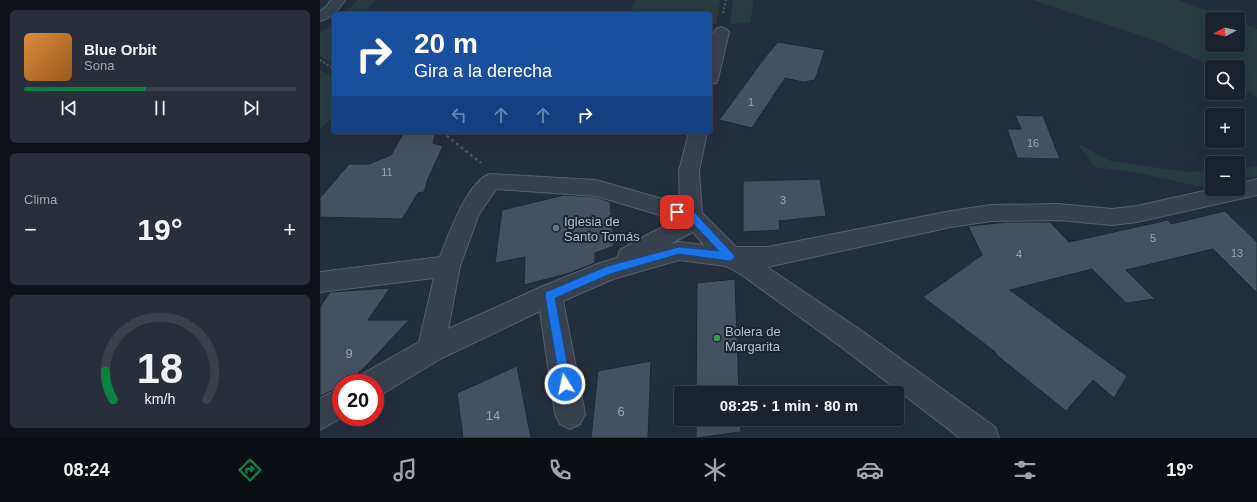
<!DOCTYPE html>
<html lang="es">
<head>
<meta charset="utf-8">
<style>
  :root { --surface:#1b232e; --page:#282f3a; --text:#f1f3f6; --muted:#a0a4aa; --line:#39404a; --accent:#0b8043 }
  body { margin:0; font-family:Arial,sans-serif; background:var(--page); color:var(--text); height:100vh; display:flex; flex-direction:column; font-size:15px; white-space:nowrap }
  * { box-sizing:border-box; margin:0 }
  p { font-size:13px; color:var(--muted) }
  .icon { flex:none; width:22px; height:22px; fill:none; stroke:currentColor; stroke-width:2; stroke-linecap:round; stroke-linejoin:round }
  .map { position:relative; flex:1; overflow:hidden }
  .panel { display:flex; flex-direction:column; gap:10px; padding:10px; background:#0f1319; width:320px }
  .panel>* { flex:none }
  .top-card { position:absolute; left:12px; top:12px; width:380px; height:122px; border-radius:4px; box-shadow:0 4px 16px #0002,0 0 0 1px var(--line); background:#1a4fa0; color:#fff; overflow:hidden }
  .needle { width:26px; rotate:262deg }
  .buttons { position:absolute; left:885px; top:12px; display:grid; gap:8px }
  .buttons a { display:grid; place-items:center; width:40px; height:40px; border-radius:4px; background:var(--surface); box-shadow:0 4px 16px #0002,0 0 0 1px var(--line); font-size:20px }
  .speed { position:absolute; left:12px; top:374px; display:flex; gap:8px; font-size:20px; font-weight:700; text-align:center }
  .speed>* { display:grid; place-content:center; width:52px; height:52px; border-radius:50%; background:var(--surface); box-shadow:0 4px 16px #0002,0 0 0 1px var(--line); line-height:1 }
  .speed .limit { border:6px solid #d22; background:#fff; color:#111 }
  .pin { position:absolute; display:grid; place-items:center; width:34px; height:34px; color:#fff; margin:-17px; border-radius:8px; box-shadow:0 2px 6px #0006 }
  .me { position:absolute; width:44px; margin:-22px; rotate:350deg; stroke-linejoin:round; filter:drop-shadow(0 0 3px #0008) }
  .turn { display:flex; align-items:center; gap:14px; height:84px; padding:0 16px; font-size:18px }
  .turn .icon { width:52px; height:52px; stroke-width:2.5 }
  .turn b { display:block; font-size:28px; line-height:34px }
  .lanes { display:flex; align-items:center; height:38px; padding:0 16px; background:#0003; justify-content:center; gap:20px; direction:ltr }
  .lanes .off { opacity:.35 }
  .big { font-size:30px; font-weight:700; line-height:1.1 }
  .panel .card { flex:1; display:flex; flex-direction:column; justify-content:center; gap:6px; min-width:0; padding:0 14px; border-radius:6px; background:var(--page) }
  .panel .dial { align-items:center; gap:0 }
  .dial svg { height:104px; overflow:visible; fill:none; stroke:var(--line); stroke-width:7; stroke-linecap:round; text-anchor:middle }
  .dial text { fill:var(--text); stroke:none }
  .song { display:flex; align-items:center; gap:12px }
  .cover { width:48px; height:48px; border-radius:6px; background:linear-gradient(135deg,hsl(30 70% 55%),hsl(30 70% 35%)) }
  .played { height:4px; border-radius:2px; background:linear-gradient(90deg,var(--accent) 45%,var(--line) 45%) }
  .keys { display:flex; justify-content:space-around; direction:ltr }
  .heat { display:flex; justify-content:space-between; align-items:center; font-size:22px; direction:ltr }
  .trip { position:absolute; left:354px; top:386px; width:230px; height:40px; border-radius:4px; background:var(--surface); box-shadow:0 4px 16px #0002,0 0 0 1px var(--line); font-weight:700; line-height:40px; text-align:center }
  .dock { display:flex; height:64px; justify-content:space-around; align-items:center; background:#0b0e12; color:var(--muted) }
  .dock .icon { width:28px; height:28px }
  .dock .selected { color:var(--accent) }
  .dock b { font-size:18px; color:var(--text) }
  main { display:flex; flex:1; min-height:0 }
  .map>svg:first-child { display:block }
  .green { fill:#263c3f }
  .building { fill:#455162; stroke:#1f2835 }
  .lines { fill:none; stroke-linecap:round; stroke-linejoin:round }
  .minor-casing { stroke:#565f6c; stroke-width:2 }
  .path-far1 { stroke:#44595c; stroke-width:2; stroke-dasharray:2 2; stroke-linecap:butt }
  .path { stroke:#44595c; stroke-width:2.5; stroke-dasharray:3 3; stroke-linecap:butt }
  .minor { fill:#38414e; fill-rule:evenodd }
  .route { fill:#1a73e8; stroke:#114b97 }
  .worship-dot { fill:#6b7280; stroke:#1d2633; stroke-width:1.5 }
  .leisure-dot { fill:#2e9e5b; stroke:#1d2633; stroke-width:1.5 }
  .labels { text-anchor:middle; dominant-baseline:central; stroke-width:4; stroke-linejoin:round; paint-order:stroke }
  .number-label { font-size:11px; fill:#98a1af }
  .poi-label { font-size:13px; fill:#b4bcc9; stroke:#1d2633; text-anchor:start }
  .near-number-label { font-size:13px; fill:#98a1af }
</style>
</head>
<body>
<main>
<section class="panel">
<div class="card">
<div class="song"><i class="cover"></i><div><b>Blue Orbit</b><p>Sona</p></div></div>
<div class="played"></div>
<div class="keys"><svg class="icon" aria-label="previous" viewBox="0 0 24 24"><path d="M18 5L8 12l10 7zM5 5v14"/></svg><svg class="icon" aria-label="pause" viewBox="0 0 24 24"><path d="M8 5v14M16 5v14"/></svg><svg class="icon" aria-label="next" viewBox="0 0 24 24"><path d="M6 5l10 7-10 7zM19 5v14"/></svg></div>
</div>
<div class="card"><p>Clima</p>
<div class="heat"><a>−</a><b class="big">19°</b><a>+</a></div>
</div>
<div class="card dial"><svg viewBox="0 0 100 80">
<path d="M14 69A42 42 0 1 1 86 69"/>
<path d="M14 69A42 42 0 0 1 8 47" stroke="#0b8043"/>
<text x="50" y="56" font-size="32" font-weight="700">18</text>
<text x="50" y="72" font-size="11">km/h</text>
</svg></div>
</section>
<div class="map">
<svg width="937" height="438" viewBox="0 0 937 438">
  <rect width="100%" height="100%" fill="#242f3e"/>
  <g class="green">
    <path d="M38,0h17l-11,14h-19z"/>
    <path d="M316,0h84l-4,24 -6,1v-11h-80z"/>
    <path d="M413,0h21l-4,23 -20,1z"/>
    <path d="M713,0h145l52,19h-18v26h26v-23l19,7v68l-19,-13v-17h-25l-59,-27z"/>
    <path d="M14,23v41l-14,-8v-24z"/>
    <path d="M0,70l14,7v39l-14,13z"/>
    <path d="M757,143l33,18 78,11 24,-2v15l-11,2 -57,-13 -49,-7z"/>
    <path d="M937,166v10l-19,4v-11z"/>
  </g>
  <g class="building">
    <path d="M458,42l47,8 -10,30 -12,2 -18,-4 -33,50 -33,-8 47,-64z"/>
    <path d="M695,115l28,1 17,43 -43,-1 -10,-29h14z"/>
    <path d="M84,132h32l-3,11 10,3 -15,33 -4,13 -6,1 -16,26 -82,-2v-19l29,-34h20l22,-9z"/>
    <path d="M500,179l6,37 -47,5 1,9 -37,2v-51z"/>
    <path d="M244,195l32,2 14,5 4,44 -19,7v10l-25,10 -46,12 1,-28 -30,6 7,-53z"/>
    <path d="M905,211l32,31v51l-44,-44 -87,21 29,29 -29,4 -34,-34 -82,21 117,86 -13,22 -21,-18 -27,31 -67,-54 -5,-6 -71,-54 59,-42 -14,-29 40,-4h42l19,20 99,-22 3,4z"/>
    <path d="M415,279l4,114h-43l1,-110z"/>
    <path d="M70,288l-22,32h41l-42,45 -20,18h-6v4l-21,9v-89l10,-15z"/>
    <path d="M331,361l-3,77h-57l7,-67z"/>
    <path d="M197,366l14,72h-68l-6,-45z"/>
    <path d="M376,419h44l1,13 -45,6z"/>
  </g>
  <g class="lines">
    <defs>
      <g id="minor">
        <path d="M11,0h14c-7,10 -13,18 -25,21v-10l6,-4z"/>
        <path d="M401,27l5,2 3,3 -11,47 -2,4 -6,1c0,-17 -4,-41 6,-55z"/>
        <path d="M369,132h18l-8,39 3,42 34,34h32l183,-36 40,-6 67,-1 54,5 25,-3 76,-17h25v-5l19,-5v16l-120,27 -25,3 -54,-5 -67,1 -40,6 -184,40 95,64 133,96 4,11h-39l-116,-89 -102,-74 -16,-9 -47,-6 -66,19 -50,22 22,113 -5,10 -10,5 -10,-5 -5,-10 -15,-103 -100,48 -56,34 -9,3v-13h-15l4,-10 55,-31 15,-64 -114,14v-20l120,-15c8,-21 28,-77 50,-83l106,6 84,24 -1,-33zM176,189l100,7 81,24 -28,14 -29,16 -3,8 -17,5 -59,24 -93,42 12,-63 19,-52zM373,232l11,13 -25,-3 -9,2z"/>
        <path d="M21,388v29h2l-23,13v-32z"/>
      </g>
    </defs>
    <use href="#minor" class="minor-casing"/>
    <g class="path-far1">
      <path d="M403,13l3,-13"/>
      <path d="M0,60l14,9"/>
    </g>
    <path class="path" d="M122,132l39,31"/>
    <use href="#minor" class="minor"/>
  </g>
  <path class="route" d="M357,209l18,4 38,41 2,3 -2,2 -3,2 -51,-7 -69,20 -55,24 16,86 -2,4 -4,2 -4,-2 -16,-93 1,-3 62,-26 71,-19 40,4 -31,-33 -14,-4 -1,-2 1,-2z"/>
  <circle class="worship-dot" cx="236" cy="228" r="4"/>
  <circle class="leisure-dot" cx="397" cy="338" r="4"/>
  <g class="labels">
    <g class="number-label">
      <text x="431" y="102">1</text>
      <text x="713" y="143">16</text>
      <text x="67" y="172">11</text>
      <text x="463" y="200">3</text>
      <text x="833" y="238">5</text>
      <text x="917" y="253">13</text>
      <text x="699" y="254">4</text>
    </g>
    <g class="poi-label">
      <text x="244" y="221">Iglesia de<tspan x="244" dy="15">Santo Tomás</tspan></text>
      <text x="405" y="331">Bolera de<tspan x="405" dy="15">Margarita</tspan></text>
    </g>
    <g class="near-number-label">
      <text x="29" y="353">9</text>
      <text x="301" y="411">6</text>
      <text x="173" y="415">14</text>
    </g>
  </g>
</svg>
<div class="buttons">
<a><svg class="needle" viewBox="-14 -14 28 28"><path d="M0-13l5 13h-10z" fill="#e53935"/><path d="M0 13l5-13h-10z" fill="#a0a4aa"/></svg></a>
<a><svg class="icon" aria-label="search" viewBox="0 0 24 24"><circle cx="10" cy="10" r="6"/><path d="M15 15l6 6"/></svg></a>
<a>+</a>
<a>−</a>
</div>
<div class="speed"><div class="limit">20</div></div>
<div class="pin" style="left:357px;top:212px;background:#d93025"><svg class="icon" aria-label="arrive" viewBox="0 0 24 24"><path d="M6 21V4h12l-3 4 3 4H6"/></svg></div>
<svg class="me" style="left:245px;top:384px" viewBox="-20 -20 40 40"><circle r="17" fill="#1a73e8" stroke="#fff" stroke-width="3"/><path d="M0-11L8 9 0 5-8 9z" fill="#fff"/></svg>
<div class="trip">08:25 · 1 min · 80 m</div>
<div class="top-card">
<div class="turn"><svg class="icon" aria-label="right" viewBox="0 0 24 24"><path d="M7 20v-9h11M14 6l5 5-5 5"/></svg><div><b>20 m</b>Gira a la derecha</div></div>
<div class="lanes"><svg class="icon off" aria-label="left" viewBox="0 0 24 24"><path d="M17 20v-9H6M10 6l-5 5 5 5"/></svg><svg class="icon off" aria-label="ahead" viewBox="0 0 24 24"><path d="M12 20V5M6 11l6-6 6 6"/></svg><svg class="icon off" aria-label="ahead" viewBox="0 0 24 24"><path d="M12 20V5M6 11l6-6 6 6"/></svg><svg class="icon" aria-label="right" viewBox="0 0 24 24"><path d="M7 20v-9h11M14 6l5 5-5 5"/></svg></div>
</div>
</div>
</main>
<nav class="dock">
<b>08:24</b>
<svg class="icon selected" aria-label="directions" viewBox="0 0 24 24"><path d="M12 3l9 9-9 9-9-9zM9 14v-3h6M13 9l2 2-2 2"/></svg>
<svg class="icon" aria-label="music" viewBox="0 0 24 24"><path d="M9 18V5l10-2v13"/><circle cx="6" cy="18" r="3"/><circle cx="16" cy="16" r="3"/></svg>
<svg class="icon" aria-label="phone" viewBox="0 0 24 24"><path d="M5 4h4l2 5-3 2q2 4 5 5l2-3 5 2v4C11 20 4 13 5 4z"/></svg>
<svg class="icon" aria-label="climate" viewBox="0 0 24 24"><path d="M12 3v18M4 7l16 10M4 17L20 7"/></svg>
<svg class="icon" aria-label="car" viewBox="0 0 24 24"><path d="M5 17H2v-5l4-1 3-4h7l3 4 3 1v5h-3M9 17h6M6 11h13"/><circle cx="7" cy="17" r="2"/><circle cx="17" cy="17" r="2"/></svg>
<svg class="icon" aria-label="filters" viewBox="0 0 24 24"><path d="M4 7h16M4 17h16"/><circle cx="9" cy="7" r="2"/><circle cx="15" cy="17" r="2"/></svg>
<b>19°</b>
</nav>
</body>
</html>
